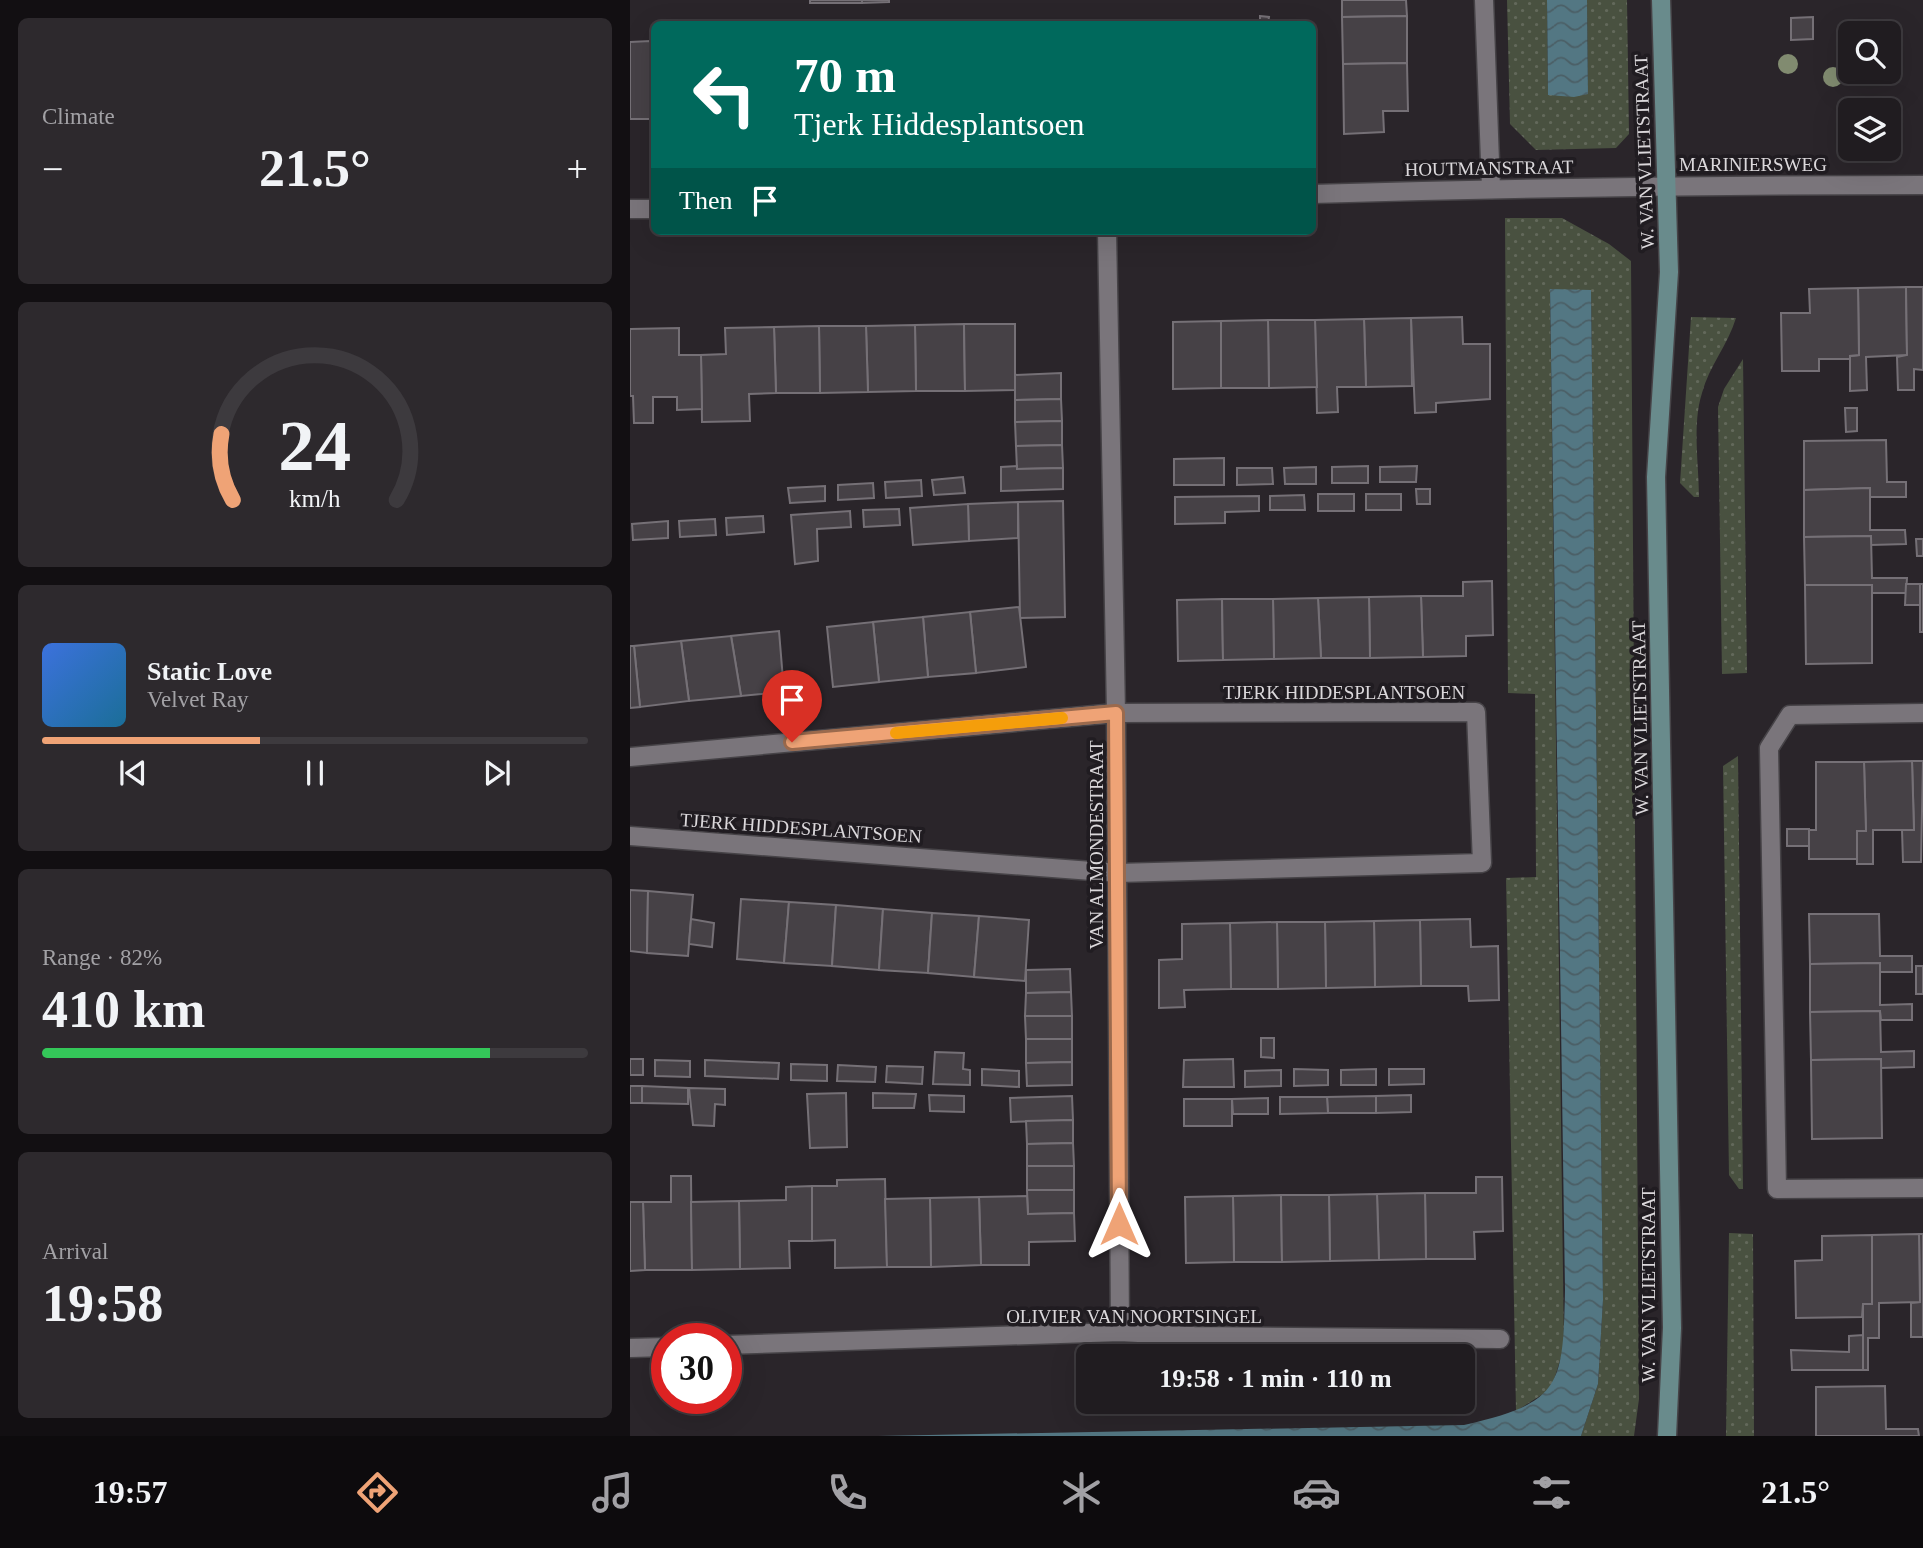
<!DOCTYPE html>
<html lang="en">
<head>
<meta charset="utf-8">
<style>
  :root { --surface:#201c20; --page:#2d292d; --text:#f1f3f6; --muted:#a2a1a5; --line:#3d3a3e; --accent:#efa376 }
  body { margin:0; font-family:Georgia,serif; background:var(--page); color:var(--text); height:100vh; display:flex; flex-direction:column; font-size:26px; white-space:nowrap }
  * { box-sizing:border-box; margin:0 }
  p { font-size:23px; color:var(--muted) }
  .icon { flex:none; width:38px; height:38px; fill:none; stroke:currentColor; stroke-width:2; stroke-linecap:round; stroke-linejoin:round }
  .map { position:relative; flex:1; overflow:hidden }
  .sheet { display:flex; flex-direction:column; gap:18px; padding:18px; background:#120f12; width:630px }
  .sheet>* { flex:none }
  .hud { position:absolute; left:21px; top:21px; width:665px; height:214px; border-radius:10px; box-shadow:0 7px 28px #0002,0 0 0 2px var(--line); background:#00695c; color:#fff; overflow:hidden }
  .controls { position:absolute; left:1208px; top:21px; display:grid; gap:14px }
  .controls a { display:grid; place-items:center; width:63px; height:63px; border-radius:10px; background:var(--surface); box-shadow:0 7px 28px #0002,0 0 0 2px var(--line); font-size:35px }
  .speed { position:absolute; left:21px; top:1323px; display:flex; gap:14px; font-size:35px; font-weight:700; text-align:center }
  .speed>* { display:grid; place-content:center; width:91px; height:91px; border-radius:50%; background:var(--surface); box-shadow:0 7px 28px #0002,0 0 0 2px var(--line); line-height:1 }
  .speed .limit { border:10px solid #d22; background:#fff; color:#111 }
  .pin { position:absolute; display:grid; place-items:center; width:60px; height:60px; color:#fff; margin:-72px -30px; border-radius:50% 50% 50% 0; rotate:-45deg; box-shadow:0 0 7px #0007 }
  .pin .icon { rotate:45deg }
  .me { position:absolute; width:77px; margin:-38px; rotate:0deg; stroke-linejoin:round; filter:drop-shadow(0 0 5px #0008) }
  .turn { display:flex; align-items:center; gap:24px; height:147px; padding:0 28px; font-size:32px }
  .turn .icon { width:91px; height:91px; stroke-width:2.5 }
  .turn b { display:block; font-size:49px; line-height:60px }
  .then { display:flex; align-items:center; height:66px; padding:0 28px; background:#0003; gap:14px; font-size:26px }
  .big { font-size:52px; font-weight:700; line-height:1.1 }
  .sheet .widget { flex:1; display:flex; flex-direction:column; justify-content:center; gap:10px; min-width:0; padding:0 24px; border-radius:10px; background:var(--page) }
  .sheet .dial { align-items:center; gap:0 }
  .dial svg { height:182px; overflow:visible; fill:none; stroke:var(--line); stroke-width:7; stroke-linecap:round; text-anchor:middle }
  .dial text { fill:var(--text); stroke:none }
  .song { display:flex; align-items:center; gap:21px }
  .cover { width:84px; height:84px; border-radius:10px; background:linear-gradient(135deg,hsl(220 70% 55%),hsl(200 70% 35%)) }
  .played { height:7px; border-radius:4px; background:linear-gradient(90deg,var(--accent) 40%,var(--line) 40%) }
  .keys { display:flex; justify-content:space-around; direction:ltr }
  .heat { display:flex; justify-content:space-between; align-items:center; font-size:38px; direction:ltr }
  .charge { height:10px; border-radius:5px; background:linear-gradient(90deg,#34c759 82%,var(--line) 0) }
  .trip { position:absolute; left:446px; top:1344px; width:399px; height:70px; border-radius:10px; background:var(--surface); box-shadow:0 7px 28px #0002,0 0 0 2px var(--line); font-weight:700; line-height:70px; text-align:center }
  .menu { display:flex; height:112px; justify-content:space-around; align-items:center; background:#0d0b0d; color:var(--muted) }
  .menu .icon { width:49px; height:49px }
  .menu .selected { color:var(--accent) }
  .menu b { font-size:32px; color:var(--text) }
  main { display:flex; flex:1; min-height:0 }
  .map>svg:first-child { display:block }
  .green { fill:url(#green-dots) }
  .water { fill:url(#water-waves) }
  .building { fill:#464146; stroke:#757076; stroke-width:2 }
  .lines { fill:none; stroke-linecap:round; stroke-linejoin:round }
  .street-casing { stroke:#464347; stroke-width:21 }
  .secondary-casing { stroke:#464347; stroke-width:21 }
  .street { stroke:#7a757b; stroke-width:18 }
  .secondary { stroke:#698b8c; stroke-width:18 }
  .tree { fill:#818b70 }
  .route-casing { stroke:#9b6a4d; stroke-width:18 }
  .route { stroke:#efa376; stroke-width:12 }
  .slow { stroke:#f59e0b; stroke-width:12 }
  .labels { text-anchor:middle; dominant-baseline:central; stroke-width:7; stroke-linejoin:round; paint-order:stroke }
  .street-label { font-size:19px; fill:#dbd8db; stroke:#201c21 }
</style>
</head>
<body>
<main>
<section class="sheet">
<div class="widget"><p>Climate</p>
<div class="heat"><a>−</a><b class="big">21.5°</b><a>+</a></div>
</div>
<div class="widget dial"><svg viewBox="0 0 100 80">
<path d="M14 69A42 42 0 1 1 86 69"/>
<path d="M14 69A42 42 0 0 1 9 40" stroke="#efa376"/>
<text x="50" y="56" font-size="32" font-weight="700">24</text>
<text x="50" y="72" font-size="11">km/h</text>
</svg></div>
<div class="widget">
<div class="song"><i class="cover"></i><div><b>Static Love</b><p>Velvet Ray</p></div></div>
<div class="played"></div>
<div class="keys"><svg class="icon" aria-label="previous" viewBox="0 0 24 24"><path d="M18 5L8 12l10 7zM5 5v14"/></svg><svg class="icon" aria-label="pause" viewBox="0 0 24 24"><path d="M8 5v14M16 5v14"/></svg><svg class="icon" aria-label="next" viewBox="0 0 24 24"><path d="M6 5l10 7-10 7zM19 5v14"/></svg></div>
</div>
<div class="widget"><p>Range · 82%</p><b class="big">410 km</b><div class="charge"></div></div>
<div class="widget"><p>Arrival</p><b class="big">19:58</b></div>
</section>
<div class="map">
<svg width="1293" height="1436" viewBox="0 0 1293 1436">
  <defs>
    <pattern id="green-dots" width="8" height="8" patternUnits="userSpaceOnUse" patternTransform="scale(1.75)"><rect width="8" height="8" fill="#495140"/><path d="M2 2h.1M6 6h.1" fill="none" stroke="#63695b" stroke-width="1.8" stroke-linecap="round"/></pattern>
    <pattern id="water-waves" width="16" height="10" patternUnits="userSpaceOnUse" patternTransform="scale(1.75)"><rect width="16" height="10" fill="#537783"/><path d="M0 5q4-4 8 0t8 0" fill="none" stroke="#4b5f66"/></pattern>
  </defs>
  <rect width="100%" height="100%" fill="#2a252a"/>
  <g class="green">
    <path d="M877,0h40l1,95 40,-2 -1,-93h40l2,134 -13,14 -80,2 -26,-26z"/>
    <path d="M875,218h57l47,26 22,17 8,1138 -5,37h-53l17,-52 5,-84 -12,-1010h-41l14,1058 -13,41 -35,22 -10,-533 30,-1 -1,-183 -27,-1z"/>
    <path d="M1061,317l45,1c-8,27 -27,48 -34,75 -10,31 -3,71 -3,104h-5l-14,-14z"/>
    <path d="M1113,359l4,314 -25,1 -4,-267 6,-18z"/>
    <path d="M1108,756l5,433h-4l-10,-14 -6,-409z"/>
    <path d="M1099,1233l24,1 1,202h-28z"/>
  </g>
  <g class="water">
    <path d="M917,0h40l1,94 -14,3 -26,-2z"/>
    <path d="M920,289l41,1 12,1010 -5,84 -17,52h-703l586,-11c98,-22 99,-40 101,-135z"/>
  </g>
  <g class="building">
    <rect x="180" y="0" width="52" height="3"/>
    <path d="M232,0h27v2l-27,1z"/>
    <path d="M712,0h64l1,16 -65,1z"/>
    <path d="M630,16l9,1 -1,7h-8z"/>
    <path d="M777,16v47l-64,1 -1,-47z"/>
    <path d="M1183,17v22l-22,1v-22z"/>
    <path d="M20,41l1,78h-21v-77z"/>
    <path d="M20,61h4v58h-3z"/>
    <path d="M777,63l1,48h-25l1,21 -40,2 -1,-70z"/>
    <path d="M1276,287l1,68 -41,2 1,33 -17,1v-35l9,-1 -1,-67z"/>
    <path d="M1276,287h17v83l-9,-1v21h-16l-1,-33 10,-2z"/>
    <path d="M1228,288l1,67 -9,1v3h-31v12h-37l-1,-58h29l-1,-24z"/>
    <path d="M832,317l1,27h27v55l-54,4v9l-21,1 -4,-95z"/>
    <path d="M781,318l1,68 -46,1 -2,-68z"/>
    <path d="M734,319l2,68h-29l1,25 -21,1 -2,-93z"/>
    <path d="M638,320h47l2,67 -48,1z"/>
    <path d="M638,320l1,68h-48v-67z"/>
    <path d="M591,321v67l-48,1v-67z"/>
    <path d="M334,324l1,67h-49l-1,-66z"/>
    <path d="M334,324h51v66l-50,1z"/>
    <path d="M285,325l1,66 -48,1 -2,-66z"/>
    <path d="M189,326h47l2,66 -48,1z"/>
    <path d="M189,326l1,67h-44l-2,-66z"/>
    <path d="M144,327l2,66 -27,1 1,27 -48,1 -1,-67 25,-1 -1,-26z"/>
    <path d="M49,328v27h22l1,54 -25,1v-13h-24v26h-19l-1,-27h-3v-67z"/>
    <path d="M431,373v26l-46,1v-25z"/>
    <path d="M431,399l1,22 -47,1v-22z"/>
    <path d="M1215,408h12v23l-11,1z"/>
    <path d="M432,421v24l-46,1 -1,-24z"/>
    <path d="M1256,440l1,42h19v15h-36v-9l-66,2v-49z"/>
    <path d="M432,445l1,23 -46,1 -1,-23z"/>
    <path d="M594,458v27h-50v-26z"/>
    <path d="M387,466v3l46,-1v21l-62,2v-24z"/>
    <path d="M738,466v17h-36v-16z"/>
    <path d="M787,466l-1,16h-36v-15z"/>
    <path d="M686,467v17h-31l-1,-16z"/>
    <path d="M607,468h35l1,16 -36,1z"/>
    <path d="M333,477l2,16 -31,2 -2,-15z"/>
    <path d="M291,480l1,16 -36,2 -1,-16z"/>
    <path d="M243,483l1,15 -36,2v-15z"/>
    <path d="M195,486v15l-35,2 -2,-15z"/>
    <path d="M1240,488v42h35l1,14 -35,1v-9l-67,1v-47z"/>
    <path d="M786,489h14v15h-13z"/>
    <rect x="688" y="494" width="36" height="17"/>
    <rect x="736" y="494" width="35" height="16"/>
    <path d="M674,495l1,15h-35v-14z"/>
    <path d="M629,496v15l-34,1v11l-50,1v-27z"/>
    <path d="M433,501l2,116 -45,1 -2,-116z"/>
    <path d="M388,502v36l-49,3 -1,-37z"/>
    <path d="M338,504l1,37 -56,4 -3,-37z"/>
    <path d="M269,509l1,16 -36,2 -1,-17z"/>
    <path d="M220,511l1,16 -34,2 1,32 -23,3 -4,-49z"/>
    <path d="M133,516l1,16 -37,3 -1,-17z"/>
    <path d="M85,519l1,16 -36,2 -1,-16z"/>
    <path d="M38,521v17l-35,2 -1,-16z"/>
    <path d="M1241,536l1,42h35l-1,15h-34v-8h-67l-1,-48z"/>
    <path d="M1286,539h7v17h-6z"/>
    <path d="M862,581l1,54 -27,1v20l-43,1 -2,-61h42v-14z"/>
    <path d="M1276,584h14v21h-15z"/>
    <rect x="1290" y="584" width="3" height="48"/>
    <path d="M1175,585h67v78l-66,1z"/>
    <path d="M791,596l2,61 -53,1 -1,-61z"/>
    <path d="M739,597l1,61h-49l-3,-60z"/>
    <path d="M688,598l3,60 -47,1 -1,-60z"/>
    <path d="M592,599l1,61 -45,1 -1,-61z"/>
    <path d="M592,599h51l1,60 -51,1z"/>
    <path d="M389,607l7,60 -50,6 -6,-61z"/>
    <path d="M340,612l6,61 -48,4 -5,-60z"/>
    <path d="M293,617l5,60 -49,5 -6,-60z"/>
    <path d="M243,622l6,60 -46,5 -6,-60z"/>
    <path d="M149,631l5,61 -43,4 -10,-60z"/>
    <path d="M101,636l10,60 -52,5 -8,-60z"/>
    <path d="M51,641l8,60 -49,6 -6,-61z"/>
    <path d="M0,646h4l6,61 -10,1z"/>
    <path d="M1282,761h11l-2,101h-18l-1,-32h12z"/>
    <path d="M1282,761l2,69h-41v34h-16v-33h9l-2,-69z"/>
    <path d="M1186,762h48l2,69h-9v28h-48v-29h7z"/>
    <rect x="1157" y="829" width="22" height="17"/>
    <path d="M0,890l18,1 -1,62 -17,-2z"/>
    <path d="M18,891l45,4 -5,61 -41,-3z"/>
    <path d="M111,899l48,3 -5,61 -47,-4z"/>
    <path d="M159,902l47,3 -4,61 -48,-3z"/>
    <path d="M206,905l47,4 -4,61 -47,-4z"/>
    <path d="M253,909l49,4 -4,60 -49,-3z"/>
    <path d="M302,913l47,3 -5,61 -46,-4z"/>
    <path d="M1179,914h70l1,42h32v16h-32v-9l-70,1z"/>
    <path d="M349,916l50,4 -4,61 -51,-4z"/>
    <path d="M61,919l23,4 -2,24 -23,-3z"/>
    <path d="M840,919l1,28 27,-1 1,54 -30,1 -1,-15h-47l-1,-66z"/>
    <path d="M790,920l1,66 -46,1 -1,-66z"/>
    <path d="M744,921l1,66 -49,1 -1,-66z"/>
    <path d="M647,922h48l1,66 -48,1z"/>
    <path d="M647,922l1,67h-47l-1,-66z"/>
    <path d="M600,923l1,66 -47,1 1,17 -26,1v-48l23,-1v-35z"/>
    <path d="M1250,963v42l32,-1v16h-31l-1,-9 -70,1v-48z"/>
    <rect x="1286" y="966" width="7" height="28"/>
    <path d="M440,969l1,23 -45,1v-23z"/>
    <path d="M441,992l1,24h-47l1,-23z"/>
    <path d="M1250,1011l1,41 33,-1v16l-33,1v-9l-70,1 -1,-48z"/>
    <path d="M395,1016h47v23h-46z"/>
    <path d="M631,1038h13v20l-13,-1z"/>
    <path d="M396,1039h46v23l-46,1z"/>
    <path d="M305,1052l29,1 -1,16 7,1v15l-37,-1z"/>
    <rect x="0" y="1059" width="13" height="16"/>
    <path d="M603,1059l1,28h-51l1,-27z"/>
    <path d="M1251,1059l1,79 -70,1 -1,-79z"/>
    <path d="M25,1060l35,1v16l-35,-1z"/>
    <path d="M75,1060l74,3 -1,16 -73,-3z"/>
    <path d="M442,1062v23l-45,1 -1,-23z"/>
    <path d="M161,1064l36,1v16l-36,-1z"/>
    <path d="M208,1065l38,2 -1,15 -38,-1z"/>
    <path d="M257,1066l36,1 -1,17 -36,-2z"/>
    <path d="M352,1069l37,2v16l-37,-2z"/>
    <path d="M664,1069l34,1v15l-34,1z"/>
    <path d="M746,1069v16h-35v-15z"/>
    <path d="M759,1069h35v15l-35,1z"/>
    <path d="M651,1070v16l-36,1v-16z"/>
    <rect x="0" y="1086" width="12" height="17"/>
    <path d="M12,1086l46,2v16l-46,-1z"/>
    <path d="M59,1088l36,1v16l-10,-1 -1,22 -21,-1z"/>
    <path d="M216,1093l1,54 -37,1 -3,-54z"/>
    <path d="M243,1093l43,1 -2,14h-41z"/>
    <path d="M299,1095l35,1v16l-34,-1z"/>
    <path d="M781,1095v17l-35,1v-17z"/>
    <path d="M442,1096l1,24 -62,2 -1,-24z"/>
    <path d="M746,1096v17h-48l-1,-16z"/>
    <path d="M650,1097h47l1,16 -48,1z"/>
    <path d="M638,1098v16h-35l-1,-15z"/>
    <rect x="554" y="1099" width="48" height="27"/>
    <path d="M443,1120v23l-46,1 -1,-23z"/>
    <path d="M443,1143l1,23h-47v-22z"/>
    <rect x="397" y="1166" width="47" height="24"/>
    <path d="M41,1176h20l1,94h-47l-2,-68h28z"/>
    <path d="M846,1177h26l1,54 -29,1 1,27h-49l-1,-66h51z"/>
    <path d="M255,1179l2,88 -52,1v-28l-23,1v-55h25v-6z"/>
    <path d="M182,1186v55h-23l1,27 -50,1 -1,-68 47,-1v-13z"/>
    <path d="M397,1190h47v23l-46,1z"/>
    <path d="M795,1193l1,66 -47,1 -2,-66z"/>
    <path d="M747,1194l2,66 -49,1 -1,-66z"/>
    <path d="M651,1195l1,67h-48l-1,-66z"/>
    <path d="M651,1195h48l1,66 -48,1z"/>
    <path d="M397,1196l1,18 46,-1 1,28 -46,1v23h-48l-2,-68z"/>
    <path d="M603,1196l1,66 -48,1 -1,-66z"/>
    <path d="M349,1197l2,68 -50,2 -1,-69z"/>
    <path d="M300,1198l1,69h-44l-2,-68z"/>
    <path d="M109,1201l1,68 -48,1 -1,-68z"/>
    <path d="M0,1202h13l2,68 -15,1z"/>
    <path d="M1289,1234h4v103h-12v-34l9,-1z"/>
    <path d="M1289,1234l1,68 -41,1v35h-11v32h-5v-66h9v-69z"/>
    <path d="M1242,1235v69h-9l-1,13 -66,1 -1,-57 27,-1v-24z"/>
    <path d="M1233,1335v35h-71l-1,-20 58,2v-16z"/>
    <path d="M1255,1386l1,43h32l1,7h-103v-49z"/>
  </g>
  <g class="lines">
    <defs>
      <g id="street">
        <path d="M854,0l7,188"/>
        <path d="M682,194c204,-6 407,-9 611,-9"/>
        <path d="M0,209h24"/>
        <path d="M477,231l9,482 4,619"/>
        <path d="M1293,713l-133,2 -21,33 8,441 146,-1"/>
        <path d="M0,757l486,-44 360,-1 6,151 -364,10 -488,-37"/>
        <path d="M96,1345l394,-13 74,4 306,3"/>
        <path d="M0,1348l37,-1"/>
      </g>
      <path id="secondary" d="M1031,0l8,272 -13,205 16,851 -5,108"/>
    </defs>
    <use href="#street" class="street-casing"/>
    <use href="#secondary" class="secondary-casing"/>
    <use href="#street" class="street"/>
    <use href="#secondary" class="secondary"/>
  </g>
  <g class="tree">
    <circle cx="1158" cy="64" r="10"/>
    <circle cx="1203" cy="77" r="10"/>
  </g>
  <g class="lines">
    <defs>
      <path id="route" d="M162,742l324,-29 3,511"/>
    </defs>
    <use href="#route" class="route-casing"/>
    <use href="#route" class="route"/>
    <path class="slow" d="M266,733l166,-15"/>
  </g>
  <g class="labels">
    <g class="street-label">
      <text transform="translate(1014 152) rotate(-92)">W. VAN VLIETSTRAAT</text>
      <text x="1123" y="164">MARINIERSWEG</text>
      <text transform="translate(859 168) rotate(-1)">HOUTMANSTRAAT</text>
      <text x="714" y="692">TJERK HIDDESPLANTSOEN</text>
      <text transform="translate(1010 718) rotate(-91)">W. VAN VLIETSTRAAT</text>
      <text transform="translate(171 828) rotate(4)">TJERK HIDDESPLANTSOEN</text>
      <text transform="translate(466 845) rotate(-90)">VAN ALMONDESTRAAT</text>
      <text transform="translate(1018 1285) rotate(-90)">W. VAN VLIETSTRAAT</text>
      <text x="504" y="1316">OLIVIER VAN NOORTSINGEL</text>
    </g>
  </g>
</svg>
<div class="controls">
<a><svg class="icon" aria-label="search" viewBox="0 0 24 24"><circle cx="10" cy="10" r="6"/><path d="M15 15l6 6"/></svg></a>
<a><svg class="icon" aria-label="layers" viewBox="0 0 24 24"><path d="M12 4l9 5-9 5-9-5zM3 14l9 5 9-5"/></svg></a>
</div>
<div class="speed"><div class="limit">30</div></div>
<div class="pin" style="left:162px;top:742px;background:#d93025"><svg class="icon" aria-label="arrive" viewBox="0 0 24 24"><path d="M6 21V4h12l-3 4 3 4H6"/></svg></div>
<svg class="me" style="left:489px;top:1224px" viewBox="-20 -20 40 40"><path d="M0-17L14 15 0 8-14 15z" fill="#efa376" stroke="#fff" stroke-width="4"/></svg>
<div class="trip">19:58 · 1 min · 110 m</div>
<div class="hud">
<div class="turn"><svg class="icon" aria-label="left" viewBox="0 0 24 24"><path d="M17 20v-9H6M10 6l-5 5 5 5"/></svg><div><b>70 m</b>Tjerk Hiddesplantsoen</div></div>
<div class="then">Then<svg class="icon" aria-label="arrive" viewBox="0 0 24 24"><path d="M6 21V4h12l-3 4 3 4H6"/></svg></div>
</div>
</div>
</main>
<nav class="menu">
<b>19:57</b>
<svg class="icon selected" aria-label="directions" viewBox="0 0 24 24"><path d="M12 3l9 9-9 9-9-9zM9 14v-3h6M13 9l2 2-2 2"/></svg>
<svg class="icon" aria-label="music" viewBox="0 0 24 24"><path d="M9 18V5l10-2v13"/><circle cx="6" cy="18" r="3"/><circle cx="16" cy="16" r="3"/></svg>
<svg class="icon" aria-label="phone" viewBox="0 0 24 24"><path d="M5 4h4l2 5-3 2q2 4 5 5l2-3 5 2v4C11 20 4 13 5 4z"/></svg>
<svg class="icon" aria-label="climate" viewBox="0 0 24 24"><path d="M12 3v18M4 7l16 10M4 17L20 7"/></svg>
<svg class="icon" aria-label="car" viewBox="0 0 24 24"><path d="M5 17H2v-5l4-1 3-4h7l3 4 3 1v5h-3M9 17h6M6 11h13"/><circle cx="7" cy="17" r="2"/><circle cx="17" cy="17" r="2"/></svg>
<svg class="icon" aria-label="filters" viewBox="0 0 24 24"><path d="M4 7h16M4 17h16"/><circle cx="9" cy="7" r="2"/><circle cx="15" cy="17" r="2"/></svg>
<b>21.5°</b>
</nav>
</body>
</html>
